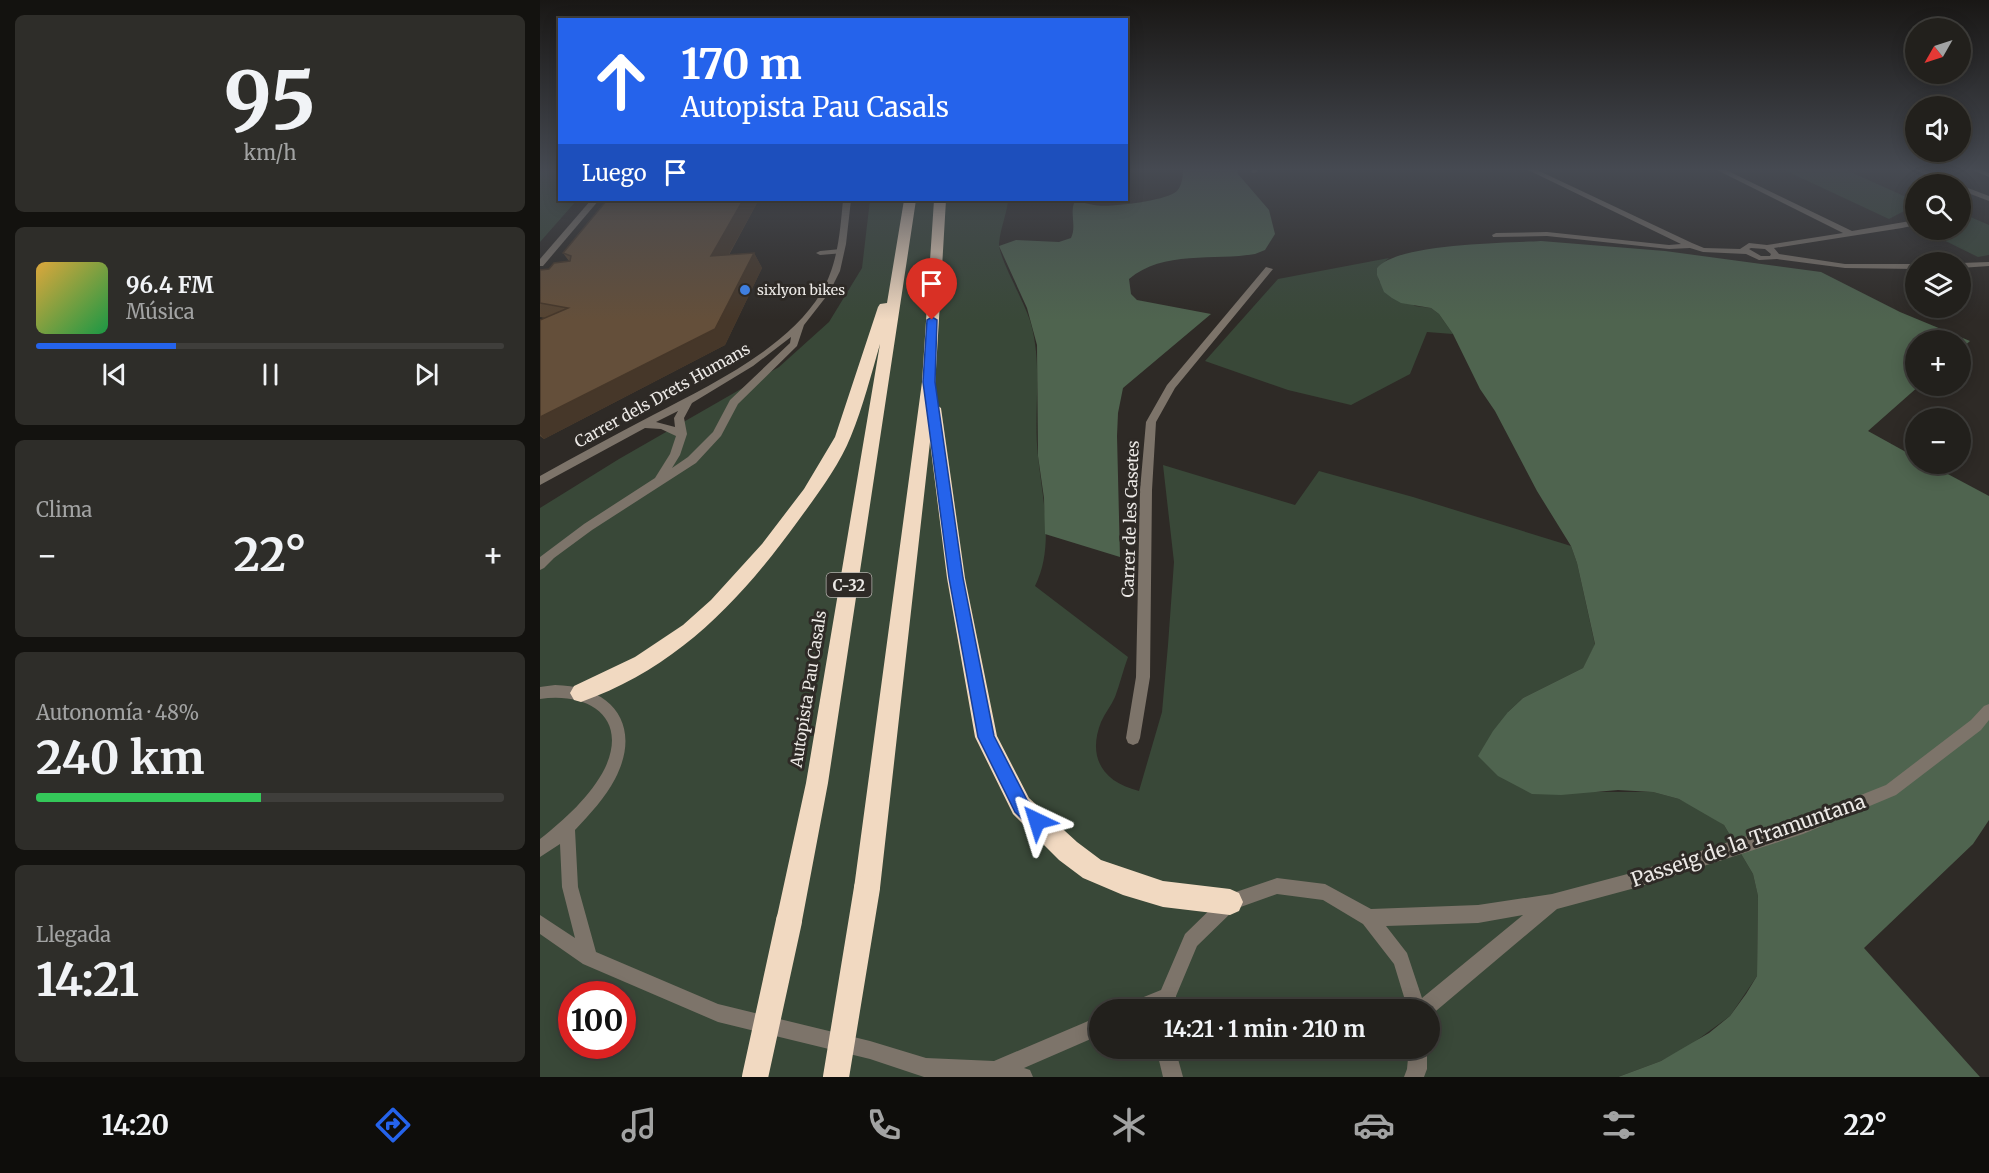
<!DOCTYPE html>
<html lang="es">
<head>
<meta charset="utf-8">
<style>
  :root { --surface:#22201c; --page:#2e2d29; --text:#f1f3f6; --muted:#a2a3a3; --line:#3f3e3b; --accent:#2563eb }
  body { margin:0; font-family:Merriweather,serif; background:var(--page); color:var(--text); height:100vh; display:flex; flex-direction:column; font-size:22px; white-space:nowrap }
  * { box-sizing:border-box; margin:0 }
  p { font-size:20px; color:var(--muted) }
  .icon { flex:none; width:33px; height:33px; fill:none; stroke:currentColor; stroke-width:2; stroke-linecap:round; stroke-linejoin:round }
  .map { position:relative; flex:1; overflow:hidden }
  .sheet { display:flex; flex-direction:column; gap:15px; padding:15px; background:#13120f; width:540px }
  .sheet>* { flex:none }
  .hud { position:absolute; left:18px; top:18px; width:570px; height:183px; border-radius:0px; box-shadow:0 3px 15px #0003,0 0 0 2px var(--line); background:#2563eb; color:#fff; overflow:hidden }
  .needle { width:39px; rotate:231deg }
  .fabs { position:absolute; left:1365px; top:18px; display:grid; gap:12px }
  .fabs a { display:grid; place-items:center; width:66px; height:66px; border-radius:50%; background:var(--surface); box-shadow:0 3px 15px #0003,0 0 0 2px var(--line); font-size:30px }
  .speed { position:absolute; left:18px; top:981px; display:flex; gap:12px; font-size:30px; font-weight:700; text-align:center }
  .speed>* { display:grid; place-content:center; width:78px; height:78px; border-radius:50%; background:var(--surface); box-shadow:0 3px 15px #0003,0 0 0 2px var(--line); line-height:1 }
  .speed .limit { border:9px solid #d22; background:#fff; color:#111 }
  .pin { position:absolute; display:grid; place-items:center; width:51px; height:51px; color:#fff; margin:-62px -26px; border-radius:50% 50% 50% 0; rotate:-45deg; box-shadow:0 0 6px #0007 }
  .pin .icon { rotate:45deg }
  .me { position:absolute; width:66px; margin:-33px; rotate:319deg; stroke-linejoin:round; filter:drop-shadow(0 0 4px #0008) }
  .turn { display:flex; align-items:center; gap:21px; height:126px; padding:0 24px; font-size:27px }
  .turn .icon { width:78px; height:78px; stroke-width:2.5 }
  .turn b { display:block; font-size:42px; line-height:51px }
  .then { display:flex; align-items:center; height:57px; padding:0 24px; background:#0003; gap:12px; font-size:22px }
  .big { font-size:45px; font-weight:700; line-height:1.1 }
  .sheet .card { flex:1; display:flex; flex-direction:column; justify-content:center; gap:9px; min-width:0; padding:0 21px; border-radius:9px; background:var(--page) }
  .sheet .dial { align-items:center; gap:0 }
  .dial b { font-size:78px; line-height:1 }
  .song { display:flex; align-items:center; gap:18px }
  .cover { width:72px; height:72px; border-radius:9px; background:linear-gradient(135deg,hsl(40 70% 55%),hsl(140 70% 35%)) }
  .played { height:6px; border-radius:3px; background:linear-gradient(90deg,var(--accent) 30%,var(--line) 30%) }
  .keys { display:flex; justify-content:space-around; direction:ltr }
  .heat { display:flex; justify-content:space-between; align-items:center; font-size:33px; direction:ltr }
  .charge { height:9px; border-radius:4px; background:linear-gradient(90deg,#34c759 48%,var(--line) 0) }
  .trip { position:absolute; left:549px; top:999px; width:351px; height:60px; border-radius:30px; background:var(--surface); box-shadow:0 3px 15px #0003,0 0 0 2px var(--line); font-weight:700; line-height:60px; text-align:center }
  .tab-bar { display:flex; height:96px; justify-content:space-around; align-items:center; background:#0e0d0b; color:var(--muted) }
  .tab-bar .icon { width:42px; height:42px }
  .tab-bar .on { color:var(--accent) }
  .tab-bar b { font-size:27px; color:var(--text) }
  main { display:flex; flex:1; min-height:0 }
  .map>svg:first-child { display:block }
  .green { fill:#394838; fill-rule:evenodd }
  .forest { fill:#4f644f }
  .lines { fill:none; stroke-linecap:round; stroke-linejoin:round }
  .service { fill:#7d746a; fill-rule:evenodd }
  .minor { fill:#7d746a; fill-rule:evenodd }
  .tertiary { fill:#7d746a; fill-rule:evenodd }
  .motorway { fill:#f1d9c1; fill-rule:evenodd }
  .motorway-bridge { stroke:#f1d9c1; stroke-width:26 }
  .wall { fill:#564432 }
  .shaded-wall { fill:#463729 }
  .building { fill:#644f3a; stroke:#463729; stroke-width:1.5 }
  .route { fill:#2563eb; stroke:#184099; stroke-width:1.5 }
  .shop-dot { fill:#3f7fe0; stroke:#2e2a26; stroke-width:2 }
  .labels { text-anchor:middle; dominant-baseline:central; stroke-width:6; stroke-linejoin:round; paint-order:stroke }
  .far-poi-label { font-size:14px; fill:#ece9e6; stroke:#2e2a26; text-anchor:start }
  .shield { fill:#2e2a26; stroke:#b3b0ac; stroke-width:1.5 }
  .shield-label { font-size:15px; font-weight:bold; fill:#ece9e6 }
  .street-label { font-size:16px; fill:#ece9e6; stroke:#2e2a26 }
  .near-street-label { font-size:20px; fill:#ece9e6; stroke:#2e2a26 }
</style>
</head>
<body>
<main>
<section class="sheet">
<div class="card dial"><b>95</b><p>km/h</p></div>
<div class="card">
<div class="song"><i class="cover"></i><div><b>96.4 FM</b><p>Música</p></div></div>
<div class="played"></div>
<div class="keys"><svg class="icon" aria-label="previous" viewBox="0 0 24 24"><path d="M18 5L8 12l10 7zM5 5v14"/></svg><svg class="icon" aria-label="pause" viewBox="0 0 24 24"><path d="M8 5v14M16 5v14"/></svg><svg class="icon" aria-label="next" viewBox="0 0 24 24"><path d="M6 5l10 7-10 7zM19 5v14"/></svg></div>
</div>
<div class="card"><p>Clima</p>
<div class="heat"><a>−</a><b class="big">22°</b><a>+</a></div>
</div>
<div class="card"><p>Autonomía · 48%</p><b class="big">240 km</b><div class="charge"></div></div>
<div class="card"><p>Llegada</p><b class="big">14:21</b></div>
</section>
<div class="map">
<svg width="1449" height="1077" viewBox="0 0 1449 1077">
  <rect width="100%" height="100%" fill="#2e2a26"/>
  <g class="green">
    <path d="M1242,169h62l71,32 -9,9 -17,9z"/>
    <path d="M19,171l1,29h17l-37,42v-70z"/>
    <path d="M330,200h138c-1,14 -8,29 -9,44 0,15 27,60 32,80 12,43 2,88 7,132 4,41 17,91 -3,130l93,71c-5,13 -8,27 -13,40 -4,9 -10,16 -14,25 -14,36 2,60 38,69l23,-79 6,-67 6,-83 -11,-97 132,40 24,-34 94,26 158,49 6,17 18,82 -12,23 -60,30 -15,14 89,80h56l26,7 24,12 21,14 29,49 5,22 -1,80 -27,40 -41,30 -28,15 -43,16h-1078v-569l79,-49 160,-92 50,-45 33,-54zM32,994h50v52h-50zM560,1010h330v38h-330z"/>
    <path d="M1421,213l28,12v30l-11,2 -55,-27h37z"/>
    <path d="M849,258l-12,10 2,13 36,25 16,2 8,6 14,20 -26,-2 -17,42 -59,31 -63,-15 -83,-29 73,-82z"/>
  </g>
  <g class="forest">
    <path d="M643,169h54l1,5 31,36 6,24 -10,16 -10,4c-41,7 -92,-4 -126,25l2,15 6,6 74,14 -88,74 -5,25 -1,23 3,121 -75,-23 -1,-36 -6,-42 -1,-111 -10,-37 -28,-62 17,-6 43,2 12,-4c6,-12 -2,-26 4,-37 7,1 12,3 19,4 13,3 73,-4 83,-14 5,-6 6,-14 6,-22z"/>
    <path d="M1001,241l124,10 156,21 79,40 70,29 -9,8 -1,-9h-44v46h3l-51,45 47,26 1,7h13l60,32v324l-16,24 -109,104 116,129h-362l43,-16 48,-28 21,-17 16,-22 11,-18 1,-80 -5,-22 -29,-49 -45,-26 -26,-7 -35,-2 -57,5 -29,-1 -34,-18 -20,-20 15,-25 15,-19 15,-14 60,-30 12,-24 -18,-81 -6,-17 -34,-55 -42,-80 -15,-22 -27,-55 -14,-20 -8,-6 -30,-5 -9,-5 -8,-6 -7,-17v-7c21,-25 130,-25 164,-27z"/>
  </g>
  <g class="lines">
    <path class="service" d="M301,249h3v4l-24,2 -4,-2 4,-2z"/>
    <g class="minor">
      <path d="M711,169h6l1,3 -6,1z"/>
      <path d="M986,169h9l157,74 12,5 36,1 9,-6 18,2 76,-12 -128,-64h9l128,62 64,-11v5l-14,3 -128,20 5,6 66,10h71v5l-71,-1 -68,-9 -18,1 -13,-6 -43,-2 -13,-4 -21,1 -122,-13 -54,1 -1,-2 4,-2 51,-1 122,13 12,-1zM1211,248l14,1 6,5 -1,2h-9l-12,-7z"/>
      <path d="M1373,169h9l36,15h-9z"/>
      <path d="M1430,169h10l9,4v4z"/>
      <path d="M1420,185l29,11v5l-29,-11z"/>
      <path d="M51,200h8l-56,66h-3v-7z"/>
      <path d="M1449,262v4l-29,2v-5z"/>
      <path d="M726,267l7,2 -98,119 -19,34 -4,68 -2,187 -10,61 -2,5 -5,2 -5,-2 -2,-5 10,-61 4,-187 6,-68 21,-37z"/>
    </g>
    <g class="tertiary">
      <path d="M303,200h8l-5,44 -6,27 -11,22 -25,32 -7,21 -59,58 -17,32 -25,27 -104,67 -38,28 -10,10 -4,2v-13l44,-33 71,-46 15,-24 6,-18 -15,-7 -16,-1 -105,57v-9c37,-21 75,-41 113,-61 57,-30 134,-66 168,-122 17,-29 19,-61 22,-93zM251,337l-1,6 -60,57 -17,32 -25,25 -16,11 8,-13 7,-21 -3,-16 8,-15 61,-37zM138,411l-4,7 1,9 -19,-5z"/>
      <path d="M15,685c57,1 88,40 60,94 -10,19 -25,35 -40,51l3,57 18,65 122,52 152,37 56,17 68,3 106,-45v19l-76,33 6,2 3,7h-109l-54,-18 -152,-37 -135,-58 -43,-30v-19l35,23 -13,-51 -2,-43 -20,13v-18c24,-19 51,-43 65,-71 24,-52 -18,-76 -65,-69v-12z"/>
      <path d="M1449,704v16l-8,10 -85,65 -93,39 -168,54 -78,21 -127,107v-6h-22l-14,-46 -31,-40 -40,-24 -46,-6 -42,15 -38,37 -21,50v14h-49l2,-7 32,-13 24,-56 39,-38 6,-2 47,-16 48,6 46,25 107,-4 74,-11 83,-22 168,-54 83,-33 85,-65 13,-14zM983,915l-101,83 -15,-45 -21,-27 92,-3z"/>
      <path d="M616,1048h19l8,29h-20z"/>
      <path d="M869,1048h18v21l-3,8h-20l3,-8z"/>
    </g>
    <g class="motorway">
      <path d="M364,200h12l-88,583 -26,138 -4,9 -9,4 -9,-4 -4,-9 30,-138 74,-439c-9,31 -17,63 -29,92 -12,30 -34,59 -53,85 -58,80 -121,147 -217,181l-7,-2 -4,-7 4,-7 61,-29 48,-32 28,-25 51,-56 42,-55 31,-52 43,-130 2,-3 7,-1z"/>
      <path d="M394,200h12l-12,203 7,5 24,170 32,158 32,62 48,44 24,18 62,21 67,8 9,4 4,9 -4,9 -9,4 -67,-8 -40,-12 -40,-17 -24,-18 -46,-46 -38,-77 -28,-159 -17,-136 -50,446 -4,9 -9,4 -9,-4 -4,-9 68,-506z"/>
    </g>
    <g class="motorway-bridge">
      <path d="M215,1077l34,-156"/>
      <path d="M296,1077l31,-189"/>
    </g>
  </g>
  <path class="wall" d="M217,203l-28,52 25,-2 8,15 -37,77 -181,94 -4,-3v-116l5,-2 -5,-1v-47l9,-1 20,-8 -6,-8z"/>
  <g class="shaded-wall">
    <path d="M203,200h12l2,3 -38,69 -8,-16z"/>
    <path d="M214,253l8,15 -37,77 -181,94 -4,-5v-17z"/>
  </g>
  <path class="building" d="M67,200h136l-32,56 43,-3 -39,76 -175,88v-97l28,-12 -28,-5v-33l9,-1 5,-6 16,-2 1,-5 -8,-3z"/>
  <linearGradient id="sky" x2="0" y2="1"><stop stop-color="#191715"/><stop offset="0.53" stop-color="#464a52"/><stop offset="1" stop-color="#464a52" stop-opacity="0"/></linearGradient>
  <rect width="1449" height="320" fill="url(#sky)"/>
  <path class="route" d="M392,317l5,3 -2,62 28,196 31,158 33,64 16,15 3,6 -3,6 -6,3 -7,-3 -15,-15 -37,-75 -29,-159 -26,-196 4,-62z"/>
  <circle class="shop-dot" cx="205" cy="290" r="6"/>
  <g class="labels">
    <g class="far-poi-label">
      <text x="217" y="290">sixlyon bikes</text>
    </g>
    <rect class="shield" x="286.5" y="573" width="45" height="24" rx="4.5"/>
    <g class="shield-label">
      <text x="309" y="585">C-32</text>
    </g>
    <g class="street-label">
      <text transform="translate(122 395) rotate(-29)">Carrer dels Drets Humans</text>
      <text transform="translate(590 519) rotate(-88)">Carrer de les Casetes</text>
      <text transform="translate(268 689) rotate(-81)">Autopista Pau Casals</text>
    </g>
    <g class="near-street-label">
      <text transform="translate(1208 840) rotate(-19)">Passeig de la Tramuntana</text>
    </g>
  </g>
</svg>
<div class="fabs">
<a><svg class="needle" viewBox="-14 -14 28 28"><path d="M0-13l5 13h-10z" fill="#e53935"/><path d="M0 13l5-13h-10z" fill="#a2a3a3"/></svg></a>
<a><svg class="icon" aria-label="sound" viewBox="0 0 24 24"><path d="M4 9h4l5-4v14l-5-4H4zM17 9q2 3 0 6"/></svg></a>
<a><svg class="icon" aria-label="search" viewBox="0 0 24 24"><circle cx="10" cy="10" r="6"/><path d="M15 15l6 6"/></svg></a>
<a><svg class="icon" aria-label="layers" viewBox="0 0 24 24"><path d="M12 4l9 5-9 5-9-5zM3 14l9 5 9-5"/></svg></a>
<a>+</a>
<a>−</a>
</div>
<div class="speed"><div class="limit">100</div></div>
<div class="pin" style="left:392px;top:320px;background:#d93025"><svg class="icon" aria-label="arrive" viewBox="0 0 24 24"><path d="M6 21V4h12l-3 4 3 4H6"/></svg></div>
<svg class="me" style="left:497px;top:821px" viewBox="-20 -20 40 40"><path d="M0-17L14 15 0 8-14 15z" fill="#2563eb" stroke="#fff" stroke-width="4"/></svg>
<div class="trip">14:21 · 1 min · 210 m</div>
<div class="hud">
<div class="turn"><svg class="icon" aria-label="ahead" viewBox="0 0 24 24"><path d="M12 20V5M6 11l6-6 6 6"/></svg><div><b>170 m</b>Autopista Pau Casals</div></div>
<div class="then">Luego<svg class="icon" aria-label="arrive" viewBox="0 0 24 24"><path d="M6 21V4h12l-3 4 3 4H6"/></svg></div>
</div>
</div>
</main>
<nav class="tab-bar">
<b>14:20</b>
<svg class="icon on" aria-label="directions" viewBox="0 0 24 24"><path d="M12 3l9 9-9 9-9-9zM9 14v-3h6M13 9l2 2-2 2"/></svg>
<svg class="icon" aria-label="music" viewBox="0 0 24 24"><path d="M9 18V5l10-2v13"/><circle cx="6" cy="18" r="3"/><circle cx="16" cy="16" r="3"/></svg>
<svg class="icon" aria-label="phone" viewBox="0 0 24 24"><path d="M5 4h4l2 5-3 2q2 4 5 5l2-3 5 2v4C11 20 4 13 5 4z"/></svg>
<svg class="icon" aria-label="climate" viewBox="0 0 24 24"><path d="M12 3v18M4 7l16 10M4 17L20 7"/></svg>
<svg class="icon" aria-label="car" viewBox="0 0 24 24"><path d="M5 17H2v-5l4-1 3-4h7l3 4 3 1v5h-3M9 17h6M6 11h13"/><circle cx="7" cy="17" r="2"/><circle cx="17" cy="17" r="2"/></svg>
<svg class="icon" aria-label="filters" viewBox="0 0 24 24"><path d="M4 7h16M4 17h16"/><circle cx="9" cy="7" r="2"/><circle cx="15" cy="17" r="2"/></svg>
<b>22°</b>
</nav>
</body>
</html>
